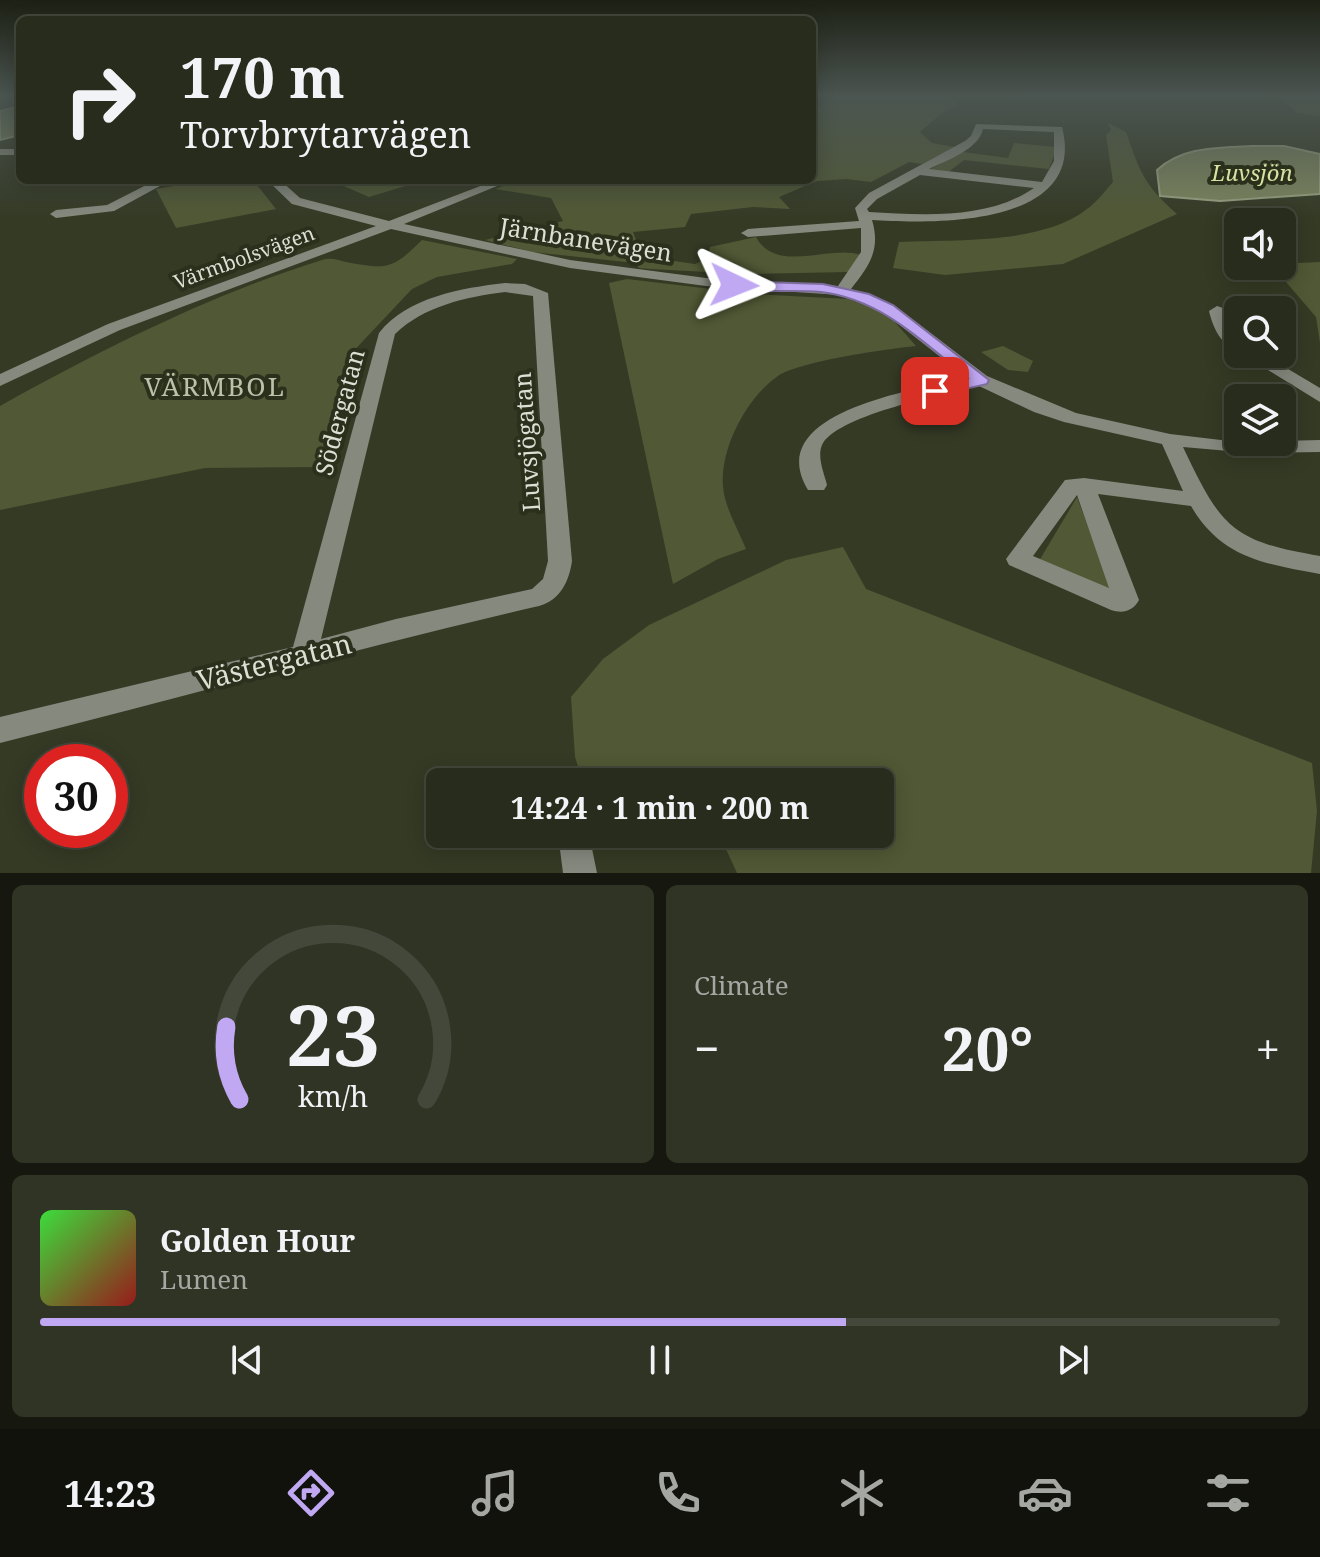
<!DOCTYPE html>
<html lang="en">
<head>
<meta charset="utf-8">
<style>
  :root { --surface:#282c1c; --page:#303425; --text:#f1f3f6; --muted:#a5a7a3; --line:#44483b; --accent:#c0a8f3 }
  body { margin:0; font-family:"Noto Serif",serif; background:var(--page); color:var(--text); height:100vh; display:flex; flex-direction:column; font-size:30px; white-space:nowrap }
  * { box-sizing:border-box; margin:0 }
  p { font-size:26px; color:var(--muted) }
  .icon { flex:none; width:44px; height:44px; fill:none; stroke:currentColor; stroke-width:2; stroke-linecap:round; stroke-linejoin:round }
  .map { position:relative; height:873px; overflow:hidden }
  .panel { display:flex; flex-direction:column; gap:12px; padding:12px; background:#16180f; flex:1 }
  .panel>* { flex:none }
  .guide { position:absolute; left:16px; top:16px; width:800px; height:168px; border-radius:12px; box-shadow:0 4px 20px #0003,0 0 0 2px var(--line); background:#282c1c; color:var(--text); overflow:hidden }
  .fabs { position:absolute; left:1224px; top:208px; display:grid; gap:16px }
  .fabs a { display:grid; place-items:center; width:72px; height:72px; border-radius:12px; background:var(--surface); box-shadow:0 4px 20px #0003,0 0 0 2px var(--line); font-size:40px }
  .speed { position:absolute; left:24px; top:744px; display:flex; gap:16px; font-size:40px; font-weight:700; text-align:center }
  .speed>* { display:grid; place-content:center; width:104px; height:104px; border-radius:50%; background:var(--surface); box-shadow:0 4px 20px #0003,0 0 0 2px var(--line); line-height:1 }
  .speed .limit { border:12px solid #d22; background:#fff; color:#111 }
  .pin { position:absolute; display:grid; place-items:center; width:68px; height:68px; color:#fff; margin:-34px; border-radius:16px; box-shadow:0 4px 12px #0006 }
  .me { position:absolute; width:88px; margin:-44px; rotate:92deg; stroke-linejoin:round; filter:drop-shadow(0 0 6px #0008) }
  .turn { display:flex; align-items:center; gap:28px; height:168px; padding:0 32px; font-size:36px }
  .turn .icon { width:104px; height:104px; stroke-width:2.5 }
  .turn b { display:block; font-size:56px; line-height:68px }
  .big { font-size:60px; font-weight:700; line-height:1.1 }
  .panel .tile { flex:1; display:flex; flex-direction:column; justify-content:center; gap:12px; min-width:0; padding:0 28px; border-radius:12px; background:var(--page) }
  .panel .dial { align-items:center; gap:0 }
  .dial svg { height:208px; overflow:visible; fill:none; stroke:var(--line); stroke-width:7; stroke-linecap:round; text-anchor:middle }
  .dial text { fill:var(--text); stroke:none }
  .song { display:flex; align-items:center; gap:24px }
  .cover { width:96px; height:96px; border-radius:12px; background:linear-gradient(135deg,hsl(120 70% 55%),hsl(0 70% 35%)) }
  .played { height:8px; border-radius:4px; background:linear-gradient(90deg,var(--accent) 65%,var(--line) 65%) }
  .keys { display:flex; justify-content:space-around; direction:ltr }
  .heat { display:flex; justify-content:space-between; align-items:center; font-size:44px; direction:ltr }
  .panel .tiles { flex:1; display:grid; gap:12px; grid-template-columns:1fr 1fr }
  .tile:last-child { grid-column:span 2 }
  .trip { position:absolute; left:426px; top:768px; width:468px; height:80px; border-radius:12px; background:var(--surface); box-shadow:0 4px 20px #0003,0 0 0 2px var(--line); font-weight:700; line-height:80px; text-align:center }
  .menu { display:flex; height:128px; justify-content:space-around; align-items:center; background:#10120b; color:var(--muted) }
  .menu .icon { width:56px; height:56px }
  .menu .active { color:var(--accent) }
  .menu b { font-size:36px; color:var(--text) }
  .map>svg:first-child { display:block }
  .green { fill:#505835 }
  .water { fill:#7b845d; stroke:#989f80; stroke-width:2 }
  .lines { fill:none; stroke-linecap:round; stroke-linejoin:round }
  .minor { fill:#86897e; fill-rule:evenodd }
  .route { fill:#c0a8f3; stroke:#7d6d9e; stroke-width:2 }
  .labels { text-anchor:middle; dominant-baseline:central; stroke-width:8; stroke-linejoin:round; paint-order:stroke }
  .far-street-label { font-size:20px; fill:#dcdfd3; stroke:#2b301c }
  .far-water-label { font-size:22px; font-style:italic; fill:#d4e3a2; stroke:#2b301c }
  .street-label { font-size:24px; fill:#dcdfd3; stroke:#2b301c }
  .neighbourhood-label { font-size:26px; letter-spacing:2px; fill:#bcc2a9; stroke:#2b301c }
  .near-street-label { font-size:28px; fill:#dcdfd3; stroke:#2b301c }
</style>
</head>
<body>
<div class="map">
<svg width="1320" height="873" viewBox="0 0 1320 873">
  <rect width="100%" height="100%" fill="#353a25"/>
  <g class="green">
    <path d="M831,96h118l9,9 -16,8 -22,19 12,11 23,4 -33,17 -13,-2 -38,20 -25,-3 -29,2 -38,16 11,12 -37,-2 -62,7 -6,13 -52,5 8,21 5,4 49,7 13,-6 2,-11 46,-10c21,38 73,7 105,18l-13,17 -103,2 -95,-5 -11,-1 -4,-5 -103,-11 -47,-12 78,-19 -12,-23 -56,-9 23,-9h294v-67z"/>
    <path d="M1273,96h47v20l-23,-3 -16,-15z"/>
    <path d="M1108,123l18,9c14,40 18,53 51,82l-114,50 -118,11 -52,-7 6,-26c56,-3 142,3 188,-33 10,-7 18,-18 26,-27l-7,-47 5,-5z"/>
    <path d="M1014,143l43,4 -8,22 -85,-9 -17,13 -19,-3 35,-18 45,6z"/>
    <path d="M209,180h44l23,29 -100,19 -20,-39z"/>
    <path d="M330,180h95l-56,17z"/>
    <path d="M422,240l95,19 -5,5 -75,13 -25,12 -65,69 2,32 -26,77 -118,1 -205,42v-104c101,-56 212,-112 322,-146 8,-3 16,0 24,2 40,7 45,9 76,-22z"/>
    <path d="M1320,262v81l-4,-26 -30,-35 12,-19z"/>
    <path d="M627,279l126,15 95,5 21,7 25,15 22,25c-28,3 -116,15 -138,30 -31,21 -58,72 -55,110 1,20 16,45 23,63l-28,10 -45,25 -64,-301z"/>
    <path d="M1003,346l30,15 -5,11 -20,-2 -27,-18z"/>
    <path d="M1077,497l33,90 -9,2 -62,-28z"/>
    <path d="M843,547l23,42 446,174 5,48 -6,62h-574l-18,-39h161v-52h-297l-8,-25 -4,-60 32,-38 46,-34 137,-65z"/>
  </g>
  <g class="water">
    <path d="M20,106v29l-20,5v-29z"/>
    <path d="M1251,146h33l36,8v40l-100,7 -60,-5 -3,-26c26,-24 61,-22 94,-24z"/>
  </g>
  <g class="lines">
    <g class="minor">
      <path d="M976,124l86,3c26,100 -128,97 -190,93 9,30 -3,46 -21,69l43,16 93,71 89,37 94,21 68,8 82,-2v12l-68,1 -69,-6c38,80 48,94 137,109v18c-55,-10 -99,-16 -129,-68l-93,-12 41,106c-6,11 -16,14 -28,10l-102,-45 -3,-6 59,-79 19,-2 99,13 -21,-47 -98,-22 -30,-10 -55,-26c-34,8 -137,28 -156,57 -7,12 1,30 4,42l-3,5h-16c-48,-79 112,-101 159,-112l-85,-67 -42,-16 -134,-9 -136,-18 -179,-39 -271,101 -120,56v-12l108,-50 268,-98 -84,-22 -25,-24h13l20,18 89,23 107,-41h16l-108,44 166,36 136,18 132,8 23,-34v-24l-113,9 -7,-4 7,-4 111,-8 -4,-13 14,-15 96,-52 6,-5zM983,129l71,3v29l-12,21 -113,-13c18,-9 49,-19 54,-40zM920,175l114,13c-47,32 -111,27 -165,24l-2,-3 10,-10zM1077,495l32,93 -76,-32z"/>
      <rect x="0" y="149" width="20" height="6"/>
      <path d="M156,180h15l-57,31 -58,7 -6,-4 6,-4 51,-5z"/>
      <path d="M505,283l20,1 23,9 24,268c-3,21 -12,39 -33,45 -181,42 -359,92 -539,137v-26l293,-70 86,-314c28,-36 83,-45 126,-50zM505,292l28,4 15,265 -5,18 -11,10 -136,30 -75,20 74,-305c29,-28 71,-37 110,-42z"/>
      <path d="M1217,306l6,2 6,19 9,9v15c-17,-6 -25,-23 -29,-40z"/>
      <path d="M1242,354h21l57,34v14z"/>
      <path d="M563,834h26l8,39h-34l-4,-31z"/>
    </g>
  </g>
  <linearGradient id="sky" x2="0" y2="1"><stop stop-color="#1d2014"/><stop offset="0.44" stop-color="#4b5551"/><stop offset="1" stop-color="#4b5551" stop-opacity="0"/></linearGradient>
  <rect width="1320" height="218" fill="url(#sky)"/>
  <path class="route" d="M734,281l89,3 46,10 24,11 96,75 -2,4 -52,12 -6,-1 -2,-4 2,-4 39,-9c-45,-36 -87,-79 -147,-86 -30,-3 -62,2 -92,-5v-5z"/>
  <g class="labels">
    <g class="far-street-label">
      <text transform="translate(244 257) rotate(-20)">Värmbolsvägen</text>
    </g>
    <g class="far-water-label">
      <text x="1252" y="172">Luvsjön</text>
    </g>
    <g class="street-label">
      <text transform="translate(586 239) rotate(9)">Järnbanevägen</text>
      <text transform="translate(339 412) rotate(-75)">Södergatan</text>
      <text transform="translate(526 442) rotate(-94)">Luvsjögatan</text>
    </g>
    <g class="neighbourhood-label">
      <text x="215" y="386">VÄRMBOL</text>
    </g>
    <g class="near-street-label">
      <text transform="translate(274 661) rotate(-14)">Västergatan</text>
    </g>
  </g>
</svg>
<div class="fabs">
<a><svg class="icon" aria-label="sound" viewBox="0 0 24 24"><path d="M4 9h4l5-4v14l-5-4H4zM17 9q2 3 0 6"/></svg></a>
<a><svg class="icon" aria-label="search" viewBox="0 0 24 24"><circle cx="10" cy="10" r="6"/><path d="M15 15l6 6"/></svg></a>
<a><svg class="icon" aria-label="layers" viewBox="0 0 24 24"><path d="M12 4l9 5-9 5-9-5zM3 14l9 5 9-5"/></svg></a>
</div>
<div class="speed"><div class="limit">30</div></div>
<div class="pin" style="left:935px;top:391px;background:#d93025"><svg class="icon" aria-label="arrive" viewBox="0 0 24 24"><path d="M6 21V4h12l-3 4 3 4H6"/></svg></div>
<svg class="me" style="left:734px;top:285px" viewBox="-20 -20 40 40"><path d="M0-17L14 15 0 8-14 15z" fill="#c0a8f3" stroke="#fff" stroke-width="4"/></svg>
<div class="trip">14:24 · 1 min · 200 m</div>
<div class="guide">
<div class="turn"><svg class="icon" aria-label="right" viewBox="0 0 24 24"><path d="M7 20v-9h11M14 6l5 5-5 5"/></svg><div><b>170 m</b>Torvbrytarvägen</div></div>
</div>
</div>
<section class="panel">
<div class="tiles">
<div class="tile dial"><svg viewBox="0 0 100 80">
<path d="M14 69A42 42 0 1 1 86 69"/>
<path d="M14 69A42 42 0 0 1 9 41" stroke="#c0a8f3"/>
<text x="50" y="56" font-size="32" font-weight="700">23</text>
<text x="50" y="72" font-size="11">km/h</text>
</svg></div>
<div class="tile"><p>Climate</p>
<div class="heat"><a>−</a><b class="big">20°</b><a>+</a></div>
</div>
<div class="tile">
<div class="song"><i class="cover"></i><div><b>Golden Hour</b><p>Lumen</p></div></div>
<div class="played"></div>
<div class="keys"><svg class="icon" aria-label="previous" viewBox="0 0 24 24"><path d="M18 5L8 12l10 7zM5 5v14"/></svg><svg class="icon" aria-label="pause" viewBox="0 0 24 24"><path d="M8 5v14M16 5v14"/></svg><svg class="icon" aria-label="next" viewBox="0 0 24 24"><path d="M6 5l10 7-10 7zM19 5v14"/></svg></div>
</div>
</div>
</section>
<nav class="menu">
<b>14:23</b>
<svg class="icon active" aria-label="directions" viewBox="0 0 24 24"><path d="M12 3l9 9-9 9-9-9zM9 14v-3h6M13 9l2 2-2 2"/></svg>
<svg class="icon" aria-label="music" viewBox="0 0 24 24"><path d="M9 18V5l10-2v13"/><circle cx="6" cy="18" r="3"/><circle cx="16" cy="16" r="3"/></svg>
<svg class="icon" aria-label="phone" viewBox="0 0 24 24"><path d="M5 4h4l2 5-3 2q2 4 5 5l2-3 5 2v4C11 20 4 13 5 4z"/></svg>
<svg class="icon" aria-label="climate" viewBox="0 0 24 24"><path d="M12 3v18M4 7l16 10M4 17L20 7"/></svg>
<svg class="icon" aria-label="car" viewBox="0 0 24 24"><path d="M5 17H2v-5l4-1 3-4h7l3 4 3 1v5h-3M9 17h6M6 11h13"/><circle cx="7" cy="17" r="2"/><circle cx="17" cy="17" r="2"/></svg>
<svg class="icon" aria-label="filters" viewBox="0 0 24 24"><path d="M4 7h16M4 17h16"/><circle cx="9" cy="7" r="2"/><circle cx="15" cy="17" r="2"/></svg>
</nav>
</body>
</html>
